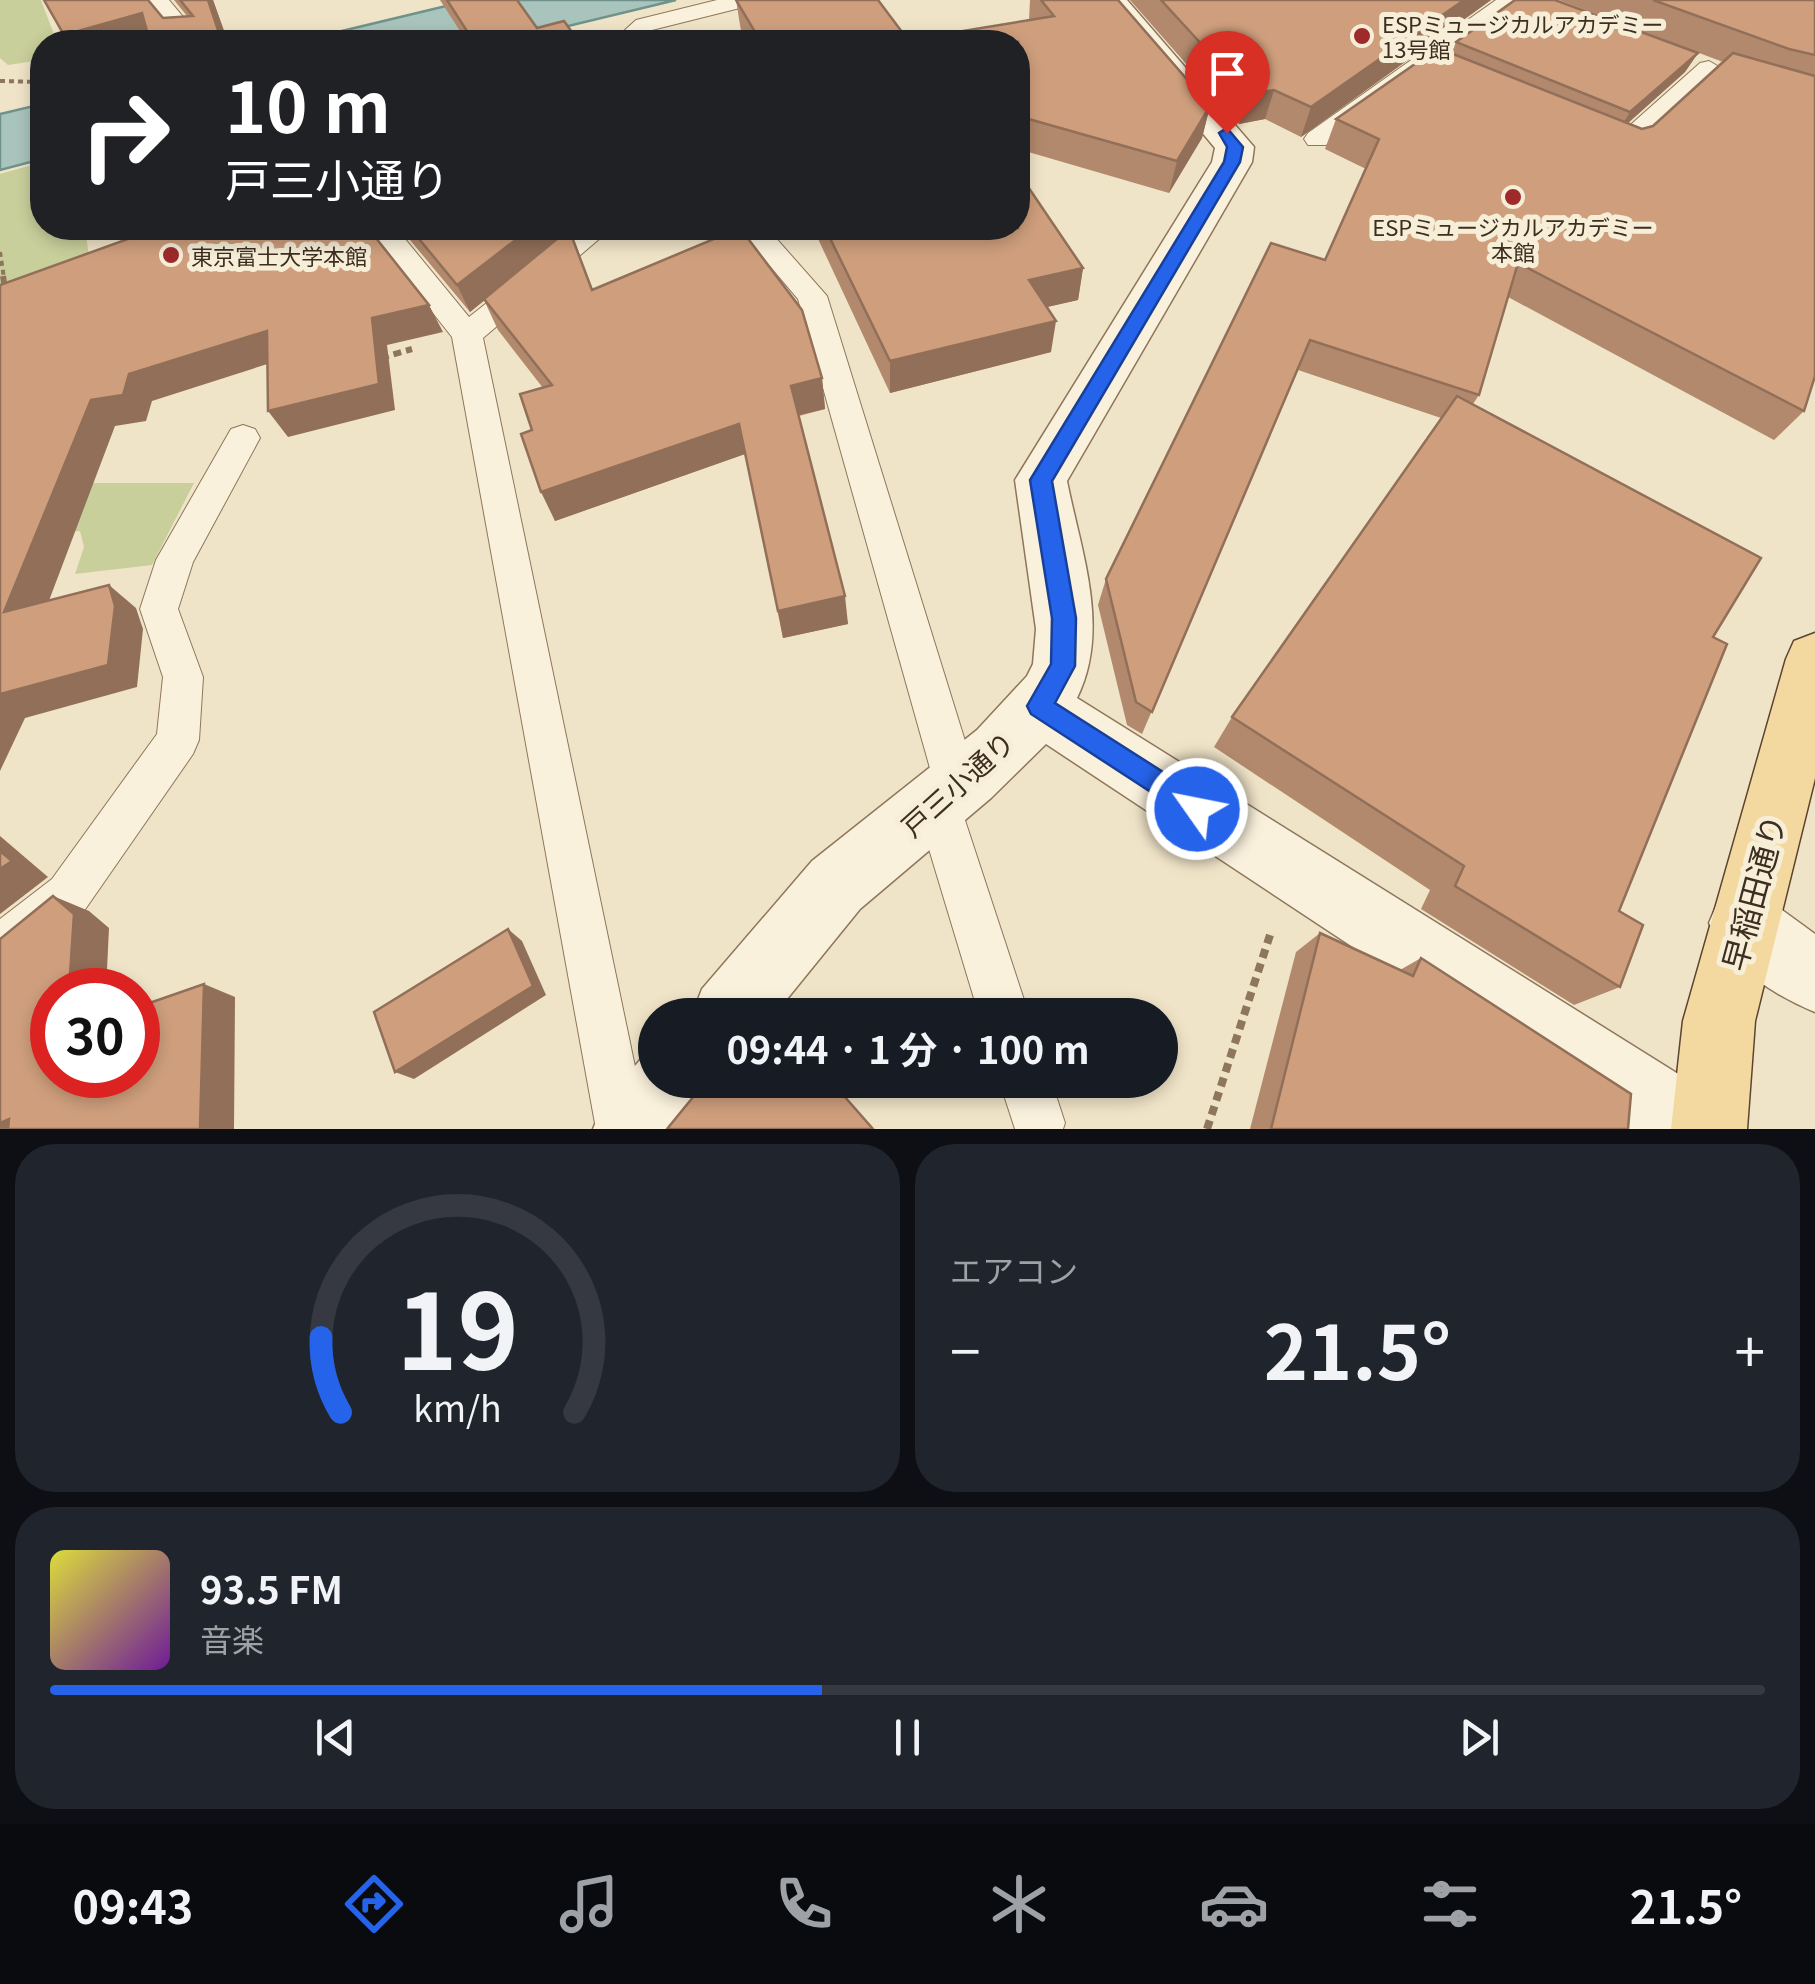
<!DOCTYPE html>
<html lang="ja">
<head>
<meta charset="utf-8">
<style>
  :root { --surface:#171b24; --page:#20242c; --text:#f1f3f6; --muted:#9ea1a6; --line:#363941; --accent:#2563eb }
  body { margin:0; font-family:Georgia,"Noto Sans JP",serif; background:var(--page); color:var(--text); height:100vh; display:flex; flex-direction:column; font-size:38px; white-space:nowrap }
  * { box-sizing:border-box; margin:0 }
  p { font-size:32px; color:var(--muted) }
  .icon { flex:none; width:55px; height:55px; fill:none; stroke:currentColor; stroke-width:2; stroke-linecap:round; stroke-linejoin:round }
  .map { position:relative; height:1129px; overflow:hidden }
  .panel { display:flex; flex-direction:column; gap:15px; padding:15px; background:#0d0f14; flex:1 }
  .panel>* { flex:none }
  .banner { position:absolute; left:30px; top:30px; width:1000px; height:210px; border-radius:40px; box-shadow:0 5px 15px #0003; background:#202124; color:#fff; overflow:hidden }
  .speed { position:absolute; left:30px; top:968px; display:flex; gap:20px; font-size:50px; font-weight:700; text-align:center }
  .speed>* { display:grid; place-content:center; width:130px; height:130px; border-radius:50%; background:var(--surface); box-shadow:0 5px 15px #0003; line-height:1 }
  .speed .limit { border:15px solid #d22; background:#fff; color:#111 }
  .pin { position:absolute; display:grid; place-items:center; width:85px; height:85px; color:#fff; margin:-102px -42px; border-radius:50% 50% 50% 0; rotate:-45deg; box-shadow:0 0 10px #0007 }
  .pin .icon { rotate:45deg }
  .me { position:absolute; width:110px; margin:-55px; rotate:303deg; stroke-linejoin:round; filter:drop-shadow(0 0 8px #0008) }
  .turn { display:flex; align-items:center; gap:35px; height:210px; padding:0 30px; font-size:45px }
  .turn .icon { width:130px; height:130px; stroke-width:2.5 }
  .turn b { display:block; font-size:70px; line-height:85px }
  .big { font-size:75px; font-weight:700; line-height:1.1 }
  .panel .card { flex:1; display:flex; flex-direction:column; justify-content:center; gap:15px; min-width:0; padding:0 35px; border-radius:40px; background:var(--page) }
  .panel .dial { align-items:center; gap:0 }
  .dial svg { height:260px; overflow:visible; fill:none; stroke:var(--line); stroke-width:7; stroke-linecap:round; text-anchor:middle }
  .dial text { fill:var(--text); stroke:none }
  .song { display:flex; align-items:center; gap:30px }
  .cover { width:120px; height:120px; border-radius:15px; background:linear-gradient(135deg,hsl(60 70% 55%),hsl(280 70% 35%)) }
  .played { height:10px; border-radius:5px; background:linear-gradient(90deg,var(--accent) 45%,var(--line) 45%) }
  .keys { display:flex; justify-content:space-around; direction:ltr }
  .heat { display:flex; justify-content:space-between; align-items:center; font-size:55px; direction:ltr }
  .panel .tiles { flex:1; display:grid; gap:15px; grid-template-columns:1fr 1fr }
  .card:last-child { grid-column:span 2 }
  .trip { position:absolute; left:638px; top:998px; width:540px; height:100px; border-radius:50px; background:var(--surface); box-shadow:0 5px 15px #0003; font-weight:700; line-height:100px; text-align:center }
  .tab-bar { display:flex; height:160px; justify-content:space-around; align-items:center; background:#090b0e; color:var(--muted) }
  .tab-bar .icon { width:70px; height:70px }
  .tab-bar .active { color:var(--accent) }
  .tab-bar b { font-size:45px; color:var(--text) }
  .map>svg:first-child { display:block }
  .green { fill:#c9cf9b }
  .water { fill:#a9c4bc; stroke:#6f938a; stroke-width:2.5 }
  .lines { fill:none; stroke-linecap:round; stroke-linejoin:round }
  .service-casing { stroke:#8d765c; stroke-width:2 }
  .minor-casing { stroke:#8d765c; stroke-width:3 }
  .primary-casing { stroke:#5b4430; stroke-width:3 }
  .path-far2 { stroke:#8d765c; stroke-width:4; stroke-dasharray:5 4; stroke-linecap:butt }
  .path-far1 { stroke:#8d765c; stroke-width:6; stroke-dasharray:8 5; stroke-linecap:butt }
  .path { stroke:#8d765c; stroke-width:8; stroke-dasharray:9 6; stroke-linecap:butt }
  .service { fill:#faf1dc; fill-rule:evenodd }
  .minor { fill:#faf1dc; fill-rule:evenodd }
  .primary { fill:#f3d9a0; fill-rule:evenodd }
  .wall { fill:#b2896c }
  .shaded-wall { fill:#916f58 }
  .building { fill:#cf9f7d; stroke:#916f58; stroke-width:2.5 }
  .route { fill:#2563eb; stroke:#184099; stroke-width:2.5 }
  .poi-dot { fill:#9e2a2b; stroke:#f7eed8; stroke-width:4 }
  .labels { text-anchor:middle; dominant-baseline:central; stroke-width:10; stroke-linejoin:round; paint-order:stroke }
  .far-poi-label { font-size:22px; fill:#3d2e20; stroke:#f7eed8; text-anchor:start }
  .street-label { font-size:28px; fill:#3d2e20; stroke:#f7eed8 }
  .near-street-label { font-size:32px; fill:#3d2e20; stroke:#f7eed8 }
</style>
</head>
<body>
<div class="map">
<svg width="1815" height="1129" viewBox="0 0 1815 1129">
  <rect width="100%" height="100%" fill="#f0e4c8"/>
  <g class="green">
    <path d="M0,0h41l14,37 -1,5h-12v18l-34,5 -8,-7z"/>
    <path d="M42,162v66h43l7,49 -92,27v-130z"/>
    <path d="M41,483h153l-42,82 -77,9 9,-27 -4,-16 -59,6z"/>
  </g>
  <g class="water">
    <path d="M471,0h205l-174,42h-206z"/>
    <path d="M42,104v55l-42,11v-56z"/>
  </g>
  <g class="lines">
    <defs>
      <g id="service">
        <path d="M146,0h23l35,42h-22z"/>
        <path d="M717,0h38l-3,5 -100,25v12h-24l-3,-12 11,-10z"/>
        <path d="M1496,0h26l-196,145h-18l-4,-6 4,-6z"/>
        <path d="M1709,61l12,7 -3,5 -87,80h-18l-24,-14 13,-8 16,5 82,-73z"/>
        <path d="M373,228h23l73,89 112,-89h31l-129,110 165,791h-52l-144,-792 -78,-99z"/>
        <path d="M738,228h29l60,68 152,490 -7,15 -12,4 69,210h-50l-63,-209 6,-15 13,-5 -137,-487z"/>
        <path d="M243,425l12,4 5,9 -67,124 -15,47 25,68 -4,63 -6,14 -109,157 -67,55 -17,7v-54l52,-40 105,-145 6,-57 -23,-68 16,-49 75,-131z"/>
        <path d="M999,1080h52l14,43 -2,6h-48z"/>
      </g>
      <g id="minor">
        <path d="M1092,0h35l127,147 -2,15 -185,319c14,71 44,148 10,217l646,404 11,27h-106l-582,-385 -55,54 -131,111 -86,106h-82l10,-26 110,-128 165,-131 50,-54 6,-12 3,-35 -21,-149 197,-318 3,-14z"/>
        <path d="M1743,889l24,10 48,35v78c-40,-16 -90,-48 -106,-89l10,-24z"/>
        <path d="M655,1050v30h55l-10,27 -19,22h-88l11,-27 42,-49z"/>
      </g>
      <path id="primary" d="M1815,633v145l-60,243 -8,108h-76l12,-108 103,-362 8,-18z"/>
    </defs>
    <use href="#service" class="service-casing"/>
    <use href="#minor" class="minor-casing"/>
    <use href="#primary" class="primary-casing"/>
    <g class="path-far2">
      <path d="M0,81l42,1"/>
      <path d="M0,252l4,26"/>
    </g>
    <g class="path-far1">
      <path d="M3,276l2,13"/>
      <path d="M381,358l31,-9"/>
    </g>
    <path class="path" d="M1207,1129l63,-194"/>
    <use href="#service" class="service"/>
    <use href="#minor" class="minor"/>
    <use href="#primary" class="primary"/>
  </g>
  <g class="wall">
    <path d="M174,0h39l15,42h-159l-5,-7 99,-17 24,-2z"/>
    <path d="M440,0h77l20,28 42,14h-112z"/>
    <path d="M736,0l172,40 121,-20 1,-20h88l92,106 -8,32 -33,55 -151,-44v-107h-271l-6,-11z"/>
    <path d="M1130,0h361l-190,137 -36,-18 -26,5z"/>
    <path d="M1559,0h256v376l-11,35 -30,29 -266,-143 -29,98 -6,9 240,233 -94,274 1,76 -46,18 -153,-96 9,-19 -216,-143 18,-30 209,-299 -143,-48 -156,364 -15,-9 -29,-120 8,-26 219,-319 41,-91 -41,-20 11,-30 115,-66 5,-11 242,11 -13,19 -57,51 14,6 11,-3 70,-64z"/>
    <path d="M400,228h167l25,62 230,88 3,31 -26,7 49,208 -65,14 -38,-184 -190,67 -23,-91 11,-42 -45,-58 -14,-30 -14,12z"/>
    <path d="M813,228h205l65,40 -5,32 -31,7 4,45 -161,41z"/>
    <path d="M1320,933l80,37 21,-12 207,171h-378l46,-177z"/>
  </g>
  <g class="shaded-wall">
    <path d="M208,0h5l15,42h-6z"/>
    <path d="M1464,0h27l-190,137 10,-30z"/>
    <path d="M142,13l17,26 -11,3h-79l-5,-7z"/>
    <path d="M1698,53l-13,19 -67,60 12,-20z"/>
    <path d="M1274,90l-9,29 -26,5 9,-29z"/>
    <path d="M1210,106l-8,32 -33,55 8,-32z"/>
    <path d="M531,228h36l2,5 -99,79 -13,-27z"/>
    <path d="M1083,268l-5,32 -53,12 4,-32z"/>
    <path d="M429,305l14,27 -56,13 8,65 -107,27 -20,-26 104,-93z"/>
    <path d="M1056,321l-5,31 -161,41v-32z"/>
    <path d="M267,331l19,27 -134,43 -6,20 -31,5 -79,209 -32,-23 87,-212 38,-26z"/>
    <path d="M822,378l3,31 -30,7 -4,-30z"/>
    <path d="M739,424l6,30 -190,67 -14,-29z"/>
    <path d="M109,585l27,23 7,21 -6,58 -112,31 -25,53v-77z"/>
    <path d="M845,596l3,28 -65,14 -5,-27z"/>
    <path d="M0,836l48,41 -48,37z"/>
    <path d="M53,896l36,15 20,17 -3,62h-37z"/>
    <path d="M508,929l14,12 24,54 -132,84 -19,-7z"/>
    <path d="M204,984l31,13 -1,132h-34z"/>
    <path d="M9,1119l35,10h-44v-6z"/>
  </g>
  <g class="building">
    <path d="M44,0h104l15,18 30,-2 -13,-16h28l14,42h-72l-8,-29 -78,22z"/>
    <path d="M447,0h70l20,28 27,-7 15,21h-105z"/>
    <path d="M736,0h142l30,40 146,-24 -13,-16h77l92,106 -33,55 -159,-45v-74h-257z"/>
    <path d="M1161,0h303l-153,107 -37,-17 -26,5z"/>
    <path d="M1515,0h40l143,53 -68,59 -174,-70z"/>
    <path d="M1653,0h162v55l-26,-6z"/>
    <path d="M1438,48l204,81 11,-3 80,-73 82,23v300l-11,35 -286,-148 -39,132 -169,-55 -158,372 -16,-10 -30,-123 165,-336 54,17 54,-121 -43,-20z"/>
    <path d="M1018,172l65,96 -54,12 27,41 -166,40 -65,-133h193z"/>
    <path d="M126,228h242l61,77 -57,13 7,66 -111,27 -1,-80 -138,43 -6,21 -32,5 -87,212 105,-27 6,21 -7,59 -108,29v-409l128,-46z"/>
    <path d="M410,228h121l-74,57z"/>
    <path d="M740,228l62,82 20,68 -31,8 54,210 -67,15 -39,-187 -198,68 -20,-58 11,-4 -12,-36 32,-9 -68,-86 85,-70 23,61z"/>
    <path d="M1457,396l304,162 -48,79 14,7 -108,267 24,14 -23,62 -165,-101 9,-20 -232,-149z"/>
    <path d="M0,851l12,10 -12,8z"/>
    <path d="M53,896l21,18 -5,76h-17v85h86v-68l66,-23 -4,145h-192l1,-10 -9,4v-184z"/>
    <path d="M508,929l25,57 -138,86 -21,-60z"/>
    <path d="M1320,933l93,43 8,-18 210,136 -3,35h-357z"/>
    <path d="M707,1080h123l43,49h-206z"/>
  </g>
  <path class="route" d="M1227,128l16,19 -3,15 -188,319 24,137 -1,48 -20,37 152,97 4,9 -4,9 -10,4 -166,-108 -4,-8 24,-42 1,-46 -22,-138 194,-318 3,-15 -8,-14z"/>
  <g class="poi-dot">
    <circle cx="1362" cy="36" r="10"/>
    <circle cx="1513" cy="197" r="10"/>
    <circle cx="171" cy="255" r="10"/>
  </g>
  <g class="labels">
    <g class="far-poi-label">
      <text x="1382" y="23">ESPミュージカルアカデミー<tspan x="1382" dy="25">13号館</tspan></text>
      <text x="1513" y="226" text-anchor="middle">ESPミュージカルアカデミー<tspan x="1513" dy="25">本館</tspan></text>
      <text x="191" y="255">東京富士大学本館</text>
    </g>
    <g class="street-label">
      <text transform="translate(957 783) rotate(-42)">戸三小通り</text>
    </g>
    <g class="near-street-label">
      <text transform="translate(1752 892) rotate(-75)">早稲田通り</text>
    </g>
  </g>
</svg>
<div class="speed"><div class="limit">30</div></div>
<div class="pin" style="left:1227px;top:133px;background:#d93025"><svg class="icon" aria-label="arrive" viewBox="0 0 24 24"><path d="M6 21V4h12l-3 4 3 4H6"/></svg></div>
<svg class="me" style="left:1197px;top:809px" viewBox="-20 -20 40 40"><circle r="17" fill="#2563eb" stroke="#fff" stroke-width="3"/><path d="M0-11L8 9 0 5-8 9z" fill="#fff"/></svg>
<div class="trip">09:44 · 1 分 · 100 m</div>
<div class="banner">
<div class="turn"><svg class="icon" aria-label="right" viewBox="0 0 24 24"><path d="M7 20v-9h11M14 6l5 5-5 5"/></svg><div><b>10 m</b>戸三小通り</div></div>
</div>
</div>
<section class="panel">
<div class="tiles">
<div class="card dial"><svg viewBox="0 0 100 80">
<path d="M14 69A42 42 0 1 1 86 69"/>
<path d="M14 69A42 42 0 0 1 8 46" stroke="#2563eb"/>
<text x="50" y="56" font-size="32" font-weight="700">19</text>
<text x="50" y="72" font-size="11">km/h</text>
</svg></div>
<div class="card"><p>エアコン</p>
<div class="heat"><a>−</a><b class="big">21.5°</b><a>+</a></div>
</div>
<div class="card">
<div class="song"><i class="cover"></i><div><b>93.5 FM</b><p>音楽</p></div></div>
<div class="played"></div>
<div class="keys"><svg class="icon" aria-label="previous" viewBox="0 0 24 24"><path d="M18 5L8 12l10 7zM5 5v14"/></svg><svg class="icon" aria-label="pause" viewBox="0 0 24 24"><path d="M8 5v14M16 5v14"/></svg><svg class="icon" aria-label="next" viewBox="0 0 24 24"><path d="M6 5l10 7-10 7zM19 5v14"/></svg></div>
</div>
</div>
</section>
<nav class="tab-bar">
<b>09:43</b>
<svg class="icon active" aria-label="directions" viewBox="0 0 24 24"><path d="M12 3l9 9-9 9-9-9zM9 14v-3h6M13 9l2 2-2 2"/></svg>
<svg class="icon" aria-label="music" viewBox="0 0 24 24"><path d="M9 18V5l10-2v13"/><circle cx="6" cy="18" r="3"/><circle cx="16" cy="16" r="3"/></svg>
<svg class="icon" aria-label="phone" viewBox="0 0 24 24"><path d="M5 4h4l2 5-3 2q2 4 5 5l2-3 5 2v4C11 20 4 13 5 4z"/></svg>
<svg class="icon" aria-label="climate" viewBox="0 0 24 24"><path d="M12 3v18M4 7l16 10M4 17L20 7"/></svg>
<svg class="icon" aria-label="car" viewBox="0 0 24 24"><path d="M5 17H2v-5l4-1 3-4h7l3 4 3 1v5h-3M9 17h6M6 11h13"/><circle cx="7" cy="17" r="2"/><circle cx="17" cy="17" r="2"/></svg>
<svg class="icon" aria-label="filters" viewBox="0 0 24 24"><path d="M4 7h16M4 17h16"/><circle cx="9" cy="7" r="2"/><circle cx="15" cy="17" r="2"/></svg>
<b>21.5°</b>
</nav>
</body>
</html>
